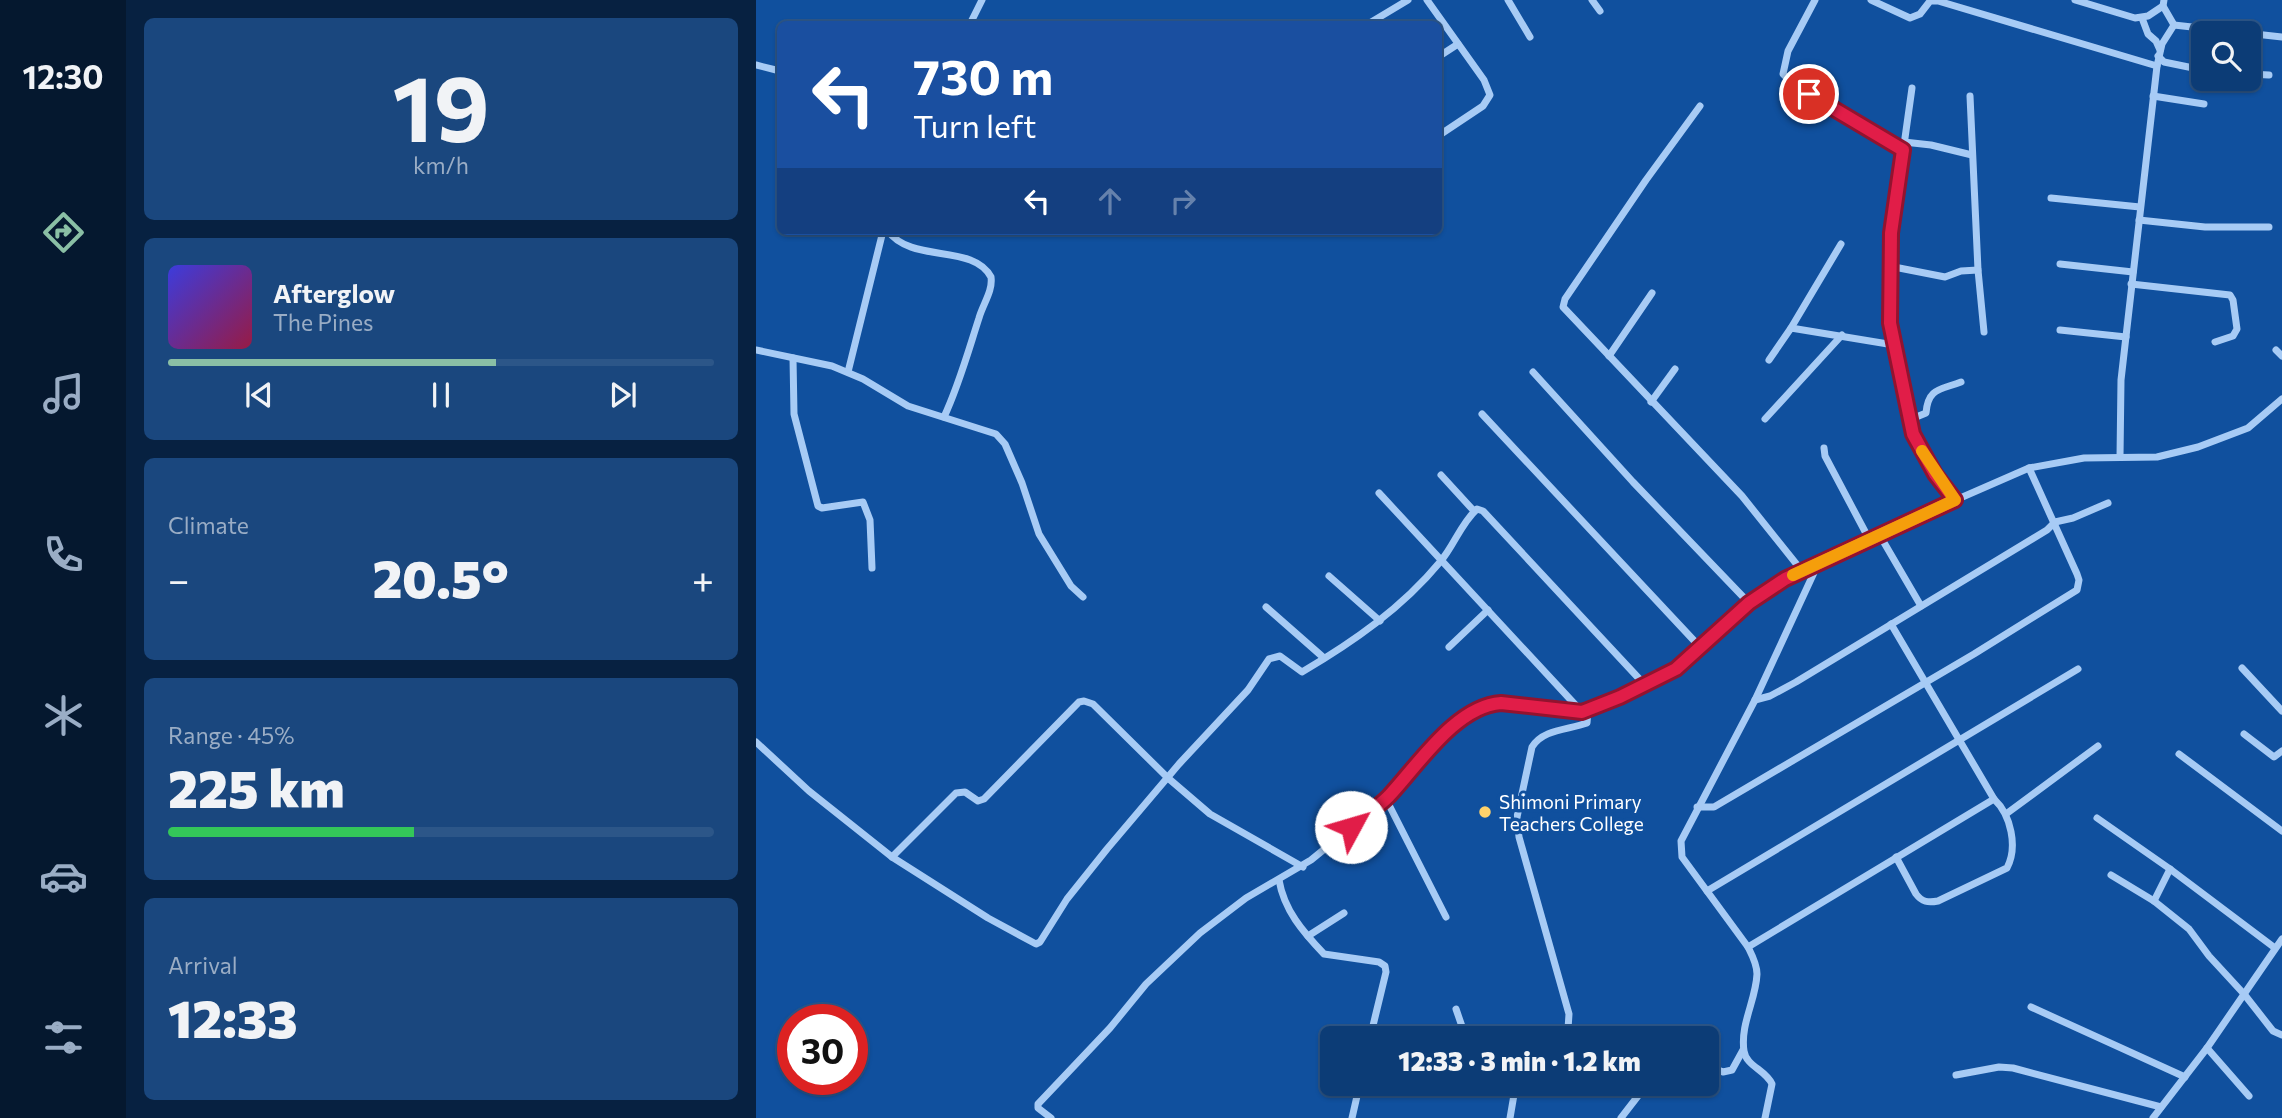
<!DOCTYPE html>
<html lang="en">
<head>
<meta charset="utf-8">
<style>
  :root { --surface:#0c3c76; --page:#1a477e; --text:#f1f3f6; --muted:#9aadc5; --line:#2c5688; --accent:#8abfa5 }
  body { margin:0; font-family:Commissioner,sans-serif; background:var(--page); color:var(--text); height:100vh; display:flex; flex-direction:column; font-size:26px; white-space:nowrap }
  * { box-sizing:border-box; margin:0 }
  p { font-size:23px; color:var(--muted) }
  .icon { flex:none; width:38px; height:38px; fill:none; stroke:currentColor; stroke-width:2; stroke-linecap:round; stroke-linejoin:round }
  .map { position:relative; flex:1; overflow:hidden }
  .details { display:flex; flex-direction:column; gap:18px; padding:18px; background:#072141; width:630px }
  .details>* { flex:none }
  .hud { position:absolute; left:21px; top:21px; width:665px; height:214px; border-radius:10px; box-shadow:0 2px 5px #0004,0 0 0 2px var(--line); background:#1a4fa0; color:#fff; overflow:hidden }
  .controls { position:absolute; left:1435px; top:21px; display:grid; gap:14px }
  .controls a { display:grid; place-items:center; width:70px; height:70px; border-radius:10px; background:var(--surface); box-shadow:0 2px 5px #0004,0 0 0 2px var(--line); font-size:35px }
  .speed { position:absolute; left:21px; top:1004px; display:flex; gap:14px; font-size:35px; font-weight:700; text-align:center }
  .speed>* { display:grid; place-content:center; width:91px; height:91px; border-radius:50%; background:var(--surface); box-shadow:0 2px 5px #0004,0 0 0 2px var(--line); line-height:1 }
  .speed .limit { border:10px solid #d22; background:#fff; color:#111 }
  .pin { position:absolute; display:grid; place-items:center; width:60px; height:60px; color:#fff; margin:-30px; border:4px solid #fff; border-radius:50%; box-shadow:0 2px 7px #0007 }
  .me { position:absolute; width:77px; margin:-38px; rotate:51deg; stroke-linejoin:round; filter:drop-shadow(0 0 5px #0008) }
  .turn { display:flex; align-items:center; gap:24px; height:147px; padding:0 21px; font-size:32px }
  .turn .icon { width:91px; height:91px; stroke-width:2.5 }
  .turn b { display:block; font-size:49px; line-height:60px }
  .lanes { display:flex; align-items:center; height:66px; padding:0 21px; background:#0003; justify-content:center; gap:35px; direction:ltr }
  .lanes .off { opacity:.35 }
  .big { font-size:52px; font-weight:800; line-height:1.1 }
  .details .card { flex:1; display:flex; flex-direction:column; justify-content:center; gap:10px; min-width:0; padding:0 24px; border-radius:10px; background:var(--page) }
  .details .dial { align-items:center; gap:0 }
  .dial b { font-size:91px; line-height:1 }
  .song { display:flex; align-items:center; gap:21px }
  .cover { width:84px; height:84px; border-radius:10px; background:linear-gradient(135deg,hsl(240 70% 55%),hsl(340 70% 35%)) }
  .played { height:7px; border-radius:4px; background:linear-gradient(90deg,var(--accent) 60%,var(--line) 60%) }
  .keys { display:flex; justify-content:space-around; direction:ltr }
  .heat { display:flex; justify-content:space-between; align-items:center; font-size:38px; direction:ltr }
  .charge { height:10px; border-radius:5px; background:linear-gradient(90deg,#34c759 45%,var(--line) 0) }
  .trip { position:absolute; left:564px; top:1026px; width:399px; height:70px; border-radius:10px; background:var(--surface); box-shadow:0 2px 5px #0004,0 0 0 2px var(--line); font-weight:800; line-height:70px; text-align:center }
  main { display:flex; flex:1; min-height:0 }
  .tabs { display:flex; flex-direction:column; width:126px; justify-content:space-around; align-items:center; background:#05182f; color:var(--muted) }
  .tabs .icon { width:49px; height:49px }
  .tabs .on { color:var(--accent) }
  .tabs b { font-size:32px; color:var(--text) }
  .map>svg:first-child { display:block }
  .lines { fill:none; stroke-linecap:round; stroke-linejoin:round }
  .minor { stroke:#a7cbf5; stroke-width:7 }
  .route-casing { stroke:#92132f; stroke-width:18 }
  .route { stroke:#e11d48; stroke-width:12 }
  .slow { stroke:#f59e0b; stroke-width:12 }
  .poi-dot { fill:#ffd26b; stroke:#10509e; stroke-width:2.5 }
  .labels { text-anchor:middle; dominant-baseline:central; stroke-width:7; stroke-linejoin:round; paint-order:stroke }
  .poi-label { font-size:19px; fill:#fff; stroke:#10509e; text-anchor:start }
</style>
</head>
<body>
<main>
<nav class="tabs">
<b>12:30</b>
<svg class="icon on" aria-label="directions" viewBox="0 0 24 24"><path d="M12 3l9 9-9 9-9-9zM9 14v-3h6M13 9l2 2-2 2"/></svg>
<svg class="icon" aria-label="music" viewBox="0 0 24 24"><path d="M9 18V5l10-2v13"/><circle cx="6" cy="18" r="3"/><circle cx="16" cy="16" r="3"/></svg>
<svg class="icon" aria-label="phone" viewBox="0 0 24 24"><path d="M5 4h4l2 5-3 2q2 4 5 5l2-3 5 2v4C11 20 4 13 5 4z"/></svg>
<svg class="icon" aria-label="climate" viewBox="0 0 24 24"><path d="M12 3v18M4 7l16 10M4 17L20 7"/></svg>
<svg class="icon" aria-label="car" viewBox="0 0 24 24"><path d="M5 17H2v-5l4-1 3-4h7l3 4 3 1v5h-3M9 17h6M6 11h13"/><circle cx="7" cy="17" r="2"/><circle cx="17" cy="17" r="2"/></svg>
<svg class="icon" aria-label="filters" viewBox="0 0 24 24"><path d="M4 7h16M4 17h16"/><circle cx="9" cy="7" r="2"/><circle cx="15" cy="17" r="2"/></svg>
</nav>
<section class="details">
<div class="card dial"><b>19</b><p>km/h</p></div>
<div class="card">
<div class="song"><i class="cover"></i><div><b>Afterglow</b><p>The Pines</p></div></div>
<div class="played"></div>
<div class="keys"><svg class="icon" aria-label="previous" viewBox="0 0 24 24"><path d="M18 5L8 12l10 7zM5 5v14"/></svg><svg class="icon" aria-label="pause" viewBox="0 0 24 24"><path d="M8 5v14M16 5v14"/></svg><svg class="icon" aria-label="next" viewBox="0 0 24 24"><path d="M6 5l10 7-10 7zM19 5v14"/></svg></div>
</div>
<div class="card"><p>Climate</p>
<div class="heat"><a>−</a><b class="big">20.5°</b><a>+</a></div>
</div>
<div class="card"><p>Range · 45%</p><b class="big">225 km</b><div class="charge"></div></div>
<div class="card"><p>Arrival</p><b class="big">12:33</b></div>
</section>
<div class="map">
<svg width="1526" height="1118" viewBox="0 0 1526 1118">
  <rect width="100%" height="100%" fill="#10509e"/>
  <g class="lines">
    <g class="minor">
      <path d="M671,0l57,80 6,15 -7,11 -45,30"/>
      <path d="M752,0l22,37"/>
      <path d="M836,0l8,11"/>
      <path d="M1059,0l-27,51 -5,23 12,12 108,64 -12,83 -1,90 23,111 22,40 20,26"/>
      <path d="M1115,0l39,18 10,-4 10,-13h8l219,65"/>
      <path d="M1319,0l60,18 13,-2 15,-10"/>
      <path d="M1386,18l6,16 8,7 4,9"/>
      <path d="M214,24l12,-24"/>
      <path d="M612,24l40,-24"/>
      <path d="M1418,25l108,12"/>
      <path d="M1402,56l6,6 39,8"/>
      <path d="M682,57l20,-13"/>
      <path d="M0,65l24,6"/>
      <path d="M1493,74l20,1"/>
      <path d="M1214,96l8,174 6,62"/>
      <path d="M1397,96l51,8"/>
      <path d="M944,106l-54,74 -81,119 -2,8 179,189 60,75"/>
      <path d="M1148,142l27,3 41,10"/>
      <path d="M1148,145l8,-57"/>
      <path d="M1295,198l89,9"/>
      <path d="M1383,220l66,7h64"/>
      <path d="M132,231c24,33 85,12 103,46 2,14 -8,27 -12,41 -11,34 -20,67 -35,99"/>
      <path d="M1304,264l73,8"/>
      <path d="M1133,266l56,11 16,-6 17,-1"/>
      <path d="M1375,284l99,11 3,5 4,29 -4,7 -18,6"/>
      <path d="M1035,328l50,-84"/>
      <path d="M1304,330l66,7"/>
      <path d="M0,350l76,16 31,13 45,27 88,28 9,10 17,39 17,51 32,52 12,11"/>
      <path d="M1520,350l6,6"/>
      <path d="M853,356l43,-63"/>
      <path d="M37,358l1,56 24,92 4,2 41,-6 7,18 2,48"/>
      <path d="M1013,360l22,-32 103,17"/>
      <path d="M92,372l35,-141"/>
      <path d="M777,372l100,110 116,121"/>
      <path d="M895,402l24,-33"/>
      <path d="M726,414l218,233"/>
      <path d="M1009,419l77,-84"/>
      <path d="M1153,420l17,-7c2,-25 14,-23 35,-31"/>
      <path d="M1068,448l1,8 44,83"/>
      <path d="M1364,457l1,-77 36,-314 5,-22 12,-19 -11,-19 1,-6"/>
      <path d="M685,475l33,36"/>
      <path d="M623,493l203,219"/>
      <path d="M1123,534l42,72"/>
      <path d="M573,576l51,45"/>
      <path d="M510,607l58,51"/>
      <path d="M1135,624l103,175c17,16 24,48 13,69l-69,33c-10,2 -16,1 -22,-7l-20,-37"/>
      <path d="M693,647l39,-37"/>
      <path d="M1486,668l40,43"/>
      <path d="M999,700l15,-4 26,-14 251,-152 8,-8 18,-4 35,-15"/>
      <path d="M1488,734l30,23 8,-6"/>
      <path d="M0,742l53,49 83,66 96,61 48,26 4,-2 27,-43 40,-50 72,-85 69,-74 21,-31 11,-3 22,16c51,-30 100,-64 138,-110 14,-16 21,-39 37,-53l6,2 162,174"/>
      <path d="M1423,754l103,77"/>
      <path d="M630,799l60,118"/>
      <path d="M941,807h17l260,-153 103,-64 2,-10 -2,-6 -48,-106"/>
      <path d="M1250,814l92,-68"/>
      <path d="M1341,818l73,51 105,79"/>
      <path d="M136,857l64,-64 9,-1 13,9 6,-2 95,-97 5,-1 9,3 75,74 42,36 93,53"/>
      <path d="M1355,875l43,26 35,28 20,27 35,38 29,37 9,4"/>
      <path d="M523,880c5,30 24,52 45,74l55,8 6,4 1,6 -16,66"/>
      <path d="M951,891l371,-222"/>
      <path d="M1398,901l16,-32"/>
      <path d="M552,936l36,-23"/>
      <path d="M992,947l246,-148"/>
      <path d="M1275,1007l154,70"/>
      <path d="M700,1009l10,29"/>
      <path d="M802,1038l10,-9 1,-15 -50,-177 -2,-20 15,-70c11,-18 36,-17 55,-24l1,-13"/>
      <path d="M1451,1048l42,48"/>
      <path d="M567,1056h9"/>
      <path d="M950,1065l17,7 9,-2 11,-20"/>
      <path d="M1200,1075l43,-8 14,1 148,39"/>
      <path d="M602,1089l34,1 59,-7"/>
      <path d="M295,1118l-13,-10v-4l72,-76 36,-44 54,-51 46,-35 65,-38 75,-61 42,-47 40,-37 20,-10 13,-2 81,9 13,-4 82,-39 72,-66 36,-24 111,-53 133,-58 55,-10 73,-1 41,-10 50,-19 34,-29"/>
      <path d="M596,1118l8,-35"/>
      <path d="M754,1118l6,-35"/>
      <path d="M865,1118l27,-35"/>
      <path d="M1009,1118l7,-34c-6,-14 -26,-18 -28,-33 -4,-27 12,-51 13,-77 0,-10 -5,-19 -9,-27l-66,-90 -1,-16 74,-141 63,-136"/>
      <path d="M1397,1118l54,-70 75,-109"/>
    </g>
  </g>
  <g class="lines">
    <defs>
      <path id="route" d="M595,827c13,-10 27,-20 38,-31 29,-31 67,-90 112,-93l81,9 38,-15 56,-28 73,-66 36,-24 170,-79 -20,-26 -22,-40 -23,-111 1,-90 12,-83 -94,-56"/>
    </defs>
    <use href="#route" class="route-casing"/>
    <use href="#route" class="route"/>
    <path class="slow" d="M1037,575l162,-75 -33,-49"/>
  </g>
  <circle class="poi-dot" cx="729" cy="812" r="7"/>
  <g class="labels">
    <g class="poi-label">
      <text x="743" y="801">Shimoni Primary<tspan x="743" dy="22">Teachers College</tspan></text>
    </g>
  </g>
</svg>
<div class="controls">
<a><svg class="icon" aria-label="search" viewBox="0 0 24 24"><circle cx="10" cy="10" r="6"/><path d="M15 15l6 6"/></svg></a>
</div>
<div class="speed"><div class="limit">30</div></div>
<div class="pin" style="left:1053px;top:94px;background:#d93025"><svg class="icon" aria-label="arrive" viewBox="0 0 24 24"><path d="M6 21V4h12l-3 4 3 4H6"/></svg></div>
<svg class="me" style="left:595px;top:827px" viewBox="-20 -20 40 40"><circle r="19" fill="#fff"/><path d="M0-13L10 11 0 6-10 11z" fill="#e11d48"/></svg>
<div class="trip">12:33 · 3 min · 1.2 km</div>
<div class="hud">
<div class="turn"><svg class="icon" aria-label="left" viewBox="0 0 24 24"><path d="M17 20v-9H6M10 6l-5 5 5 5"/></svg><div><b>730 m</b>Turn left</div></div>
<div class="lanes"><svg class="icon" aria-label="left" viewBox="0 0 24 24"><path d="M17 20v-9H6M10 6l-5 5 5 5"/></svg><svg class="icon off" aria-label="ahead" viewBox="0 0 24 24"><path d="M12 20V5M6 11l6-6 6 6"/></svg><svg class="icon off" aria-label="right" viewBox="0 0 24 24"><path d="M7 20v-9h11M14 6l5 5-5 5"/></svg></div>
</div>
</div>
</main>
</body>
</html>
